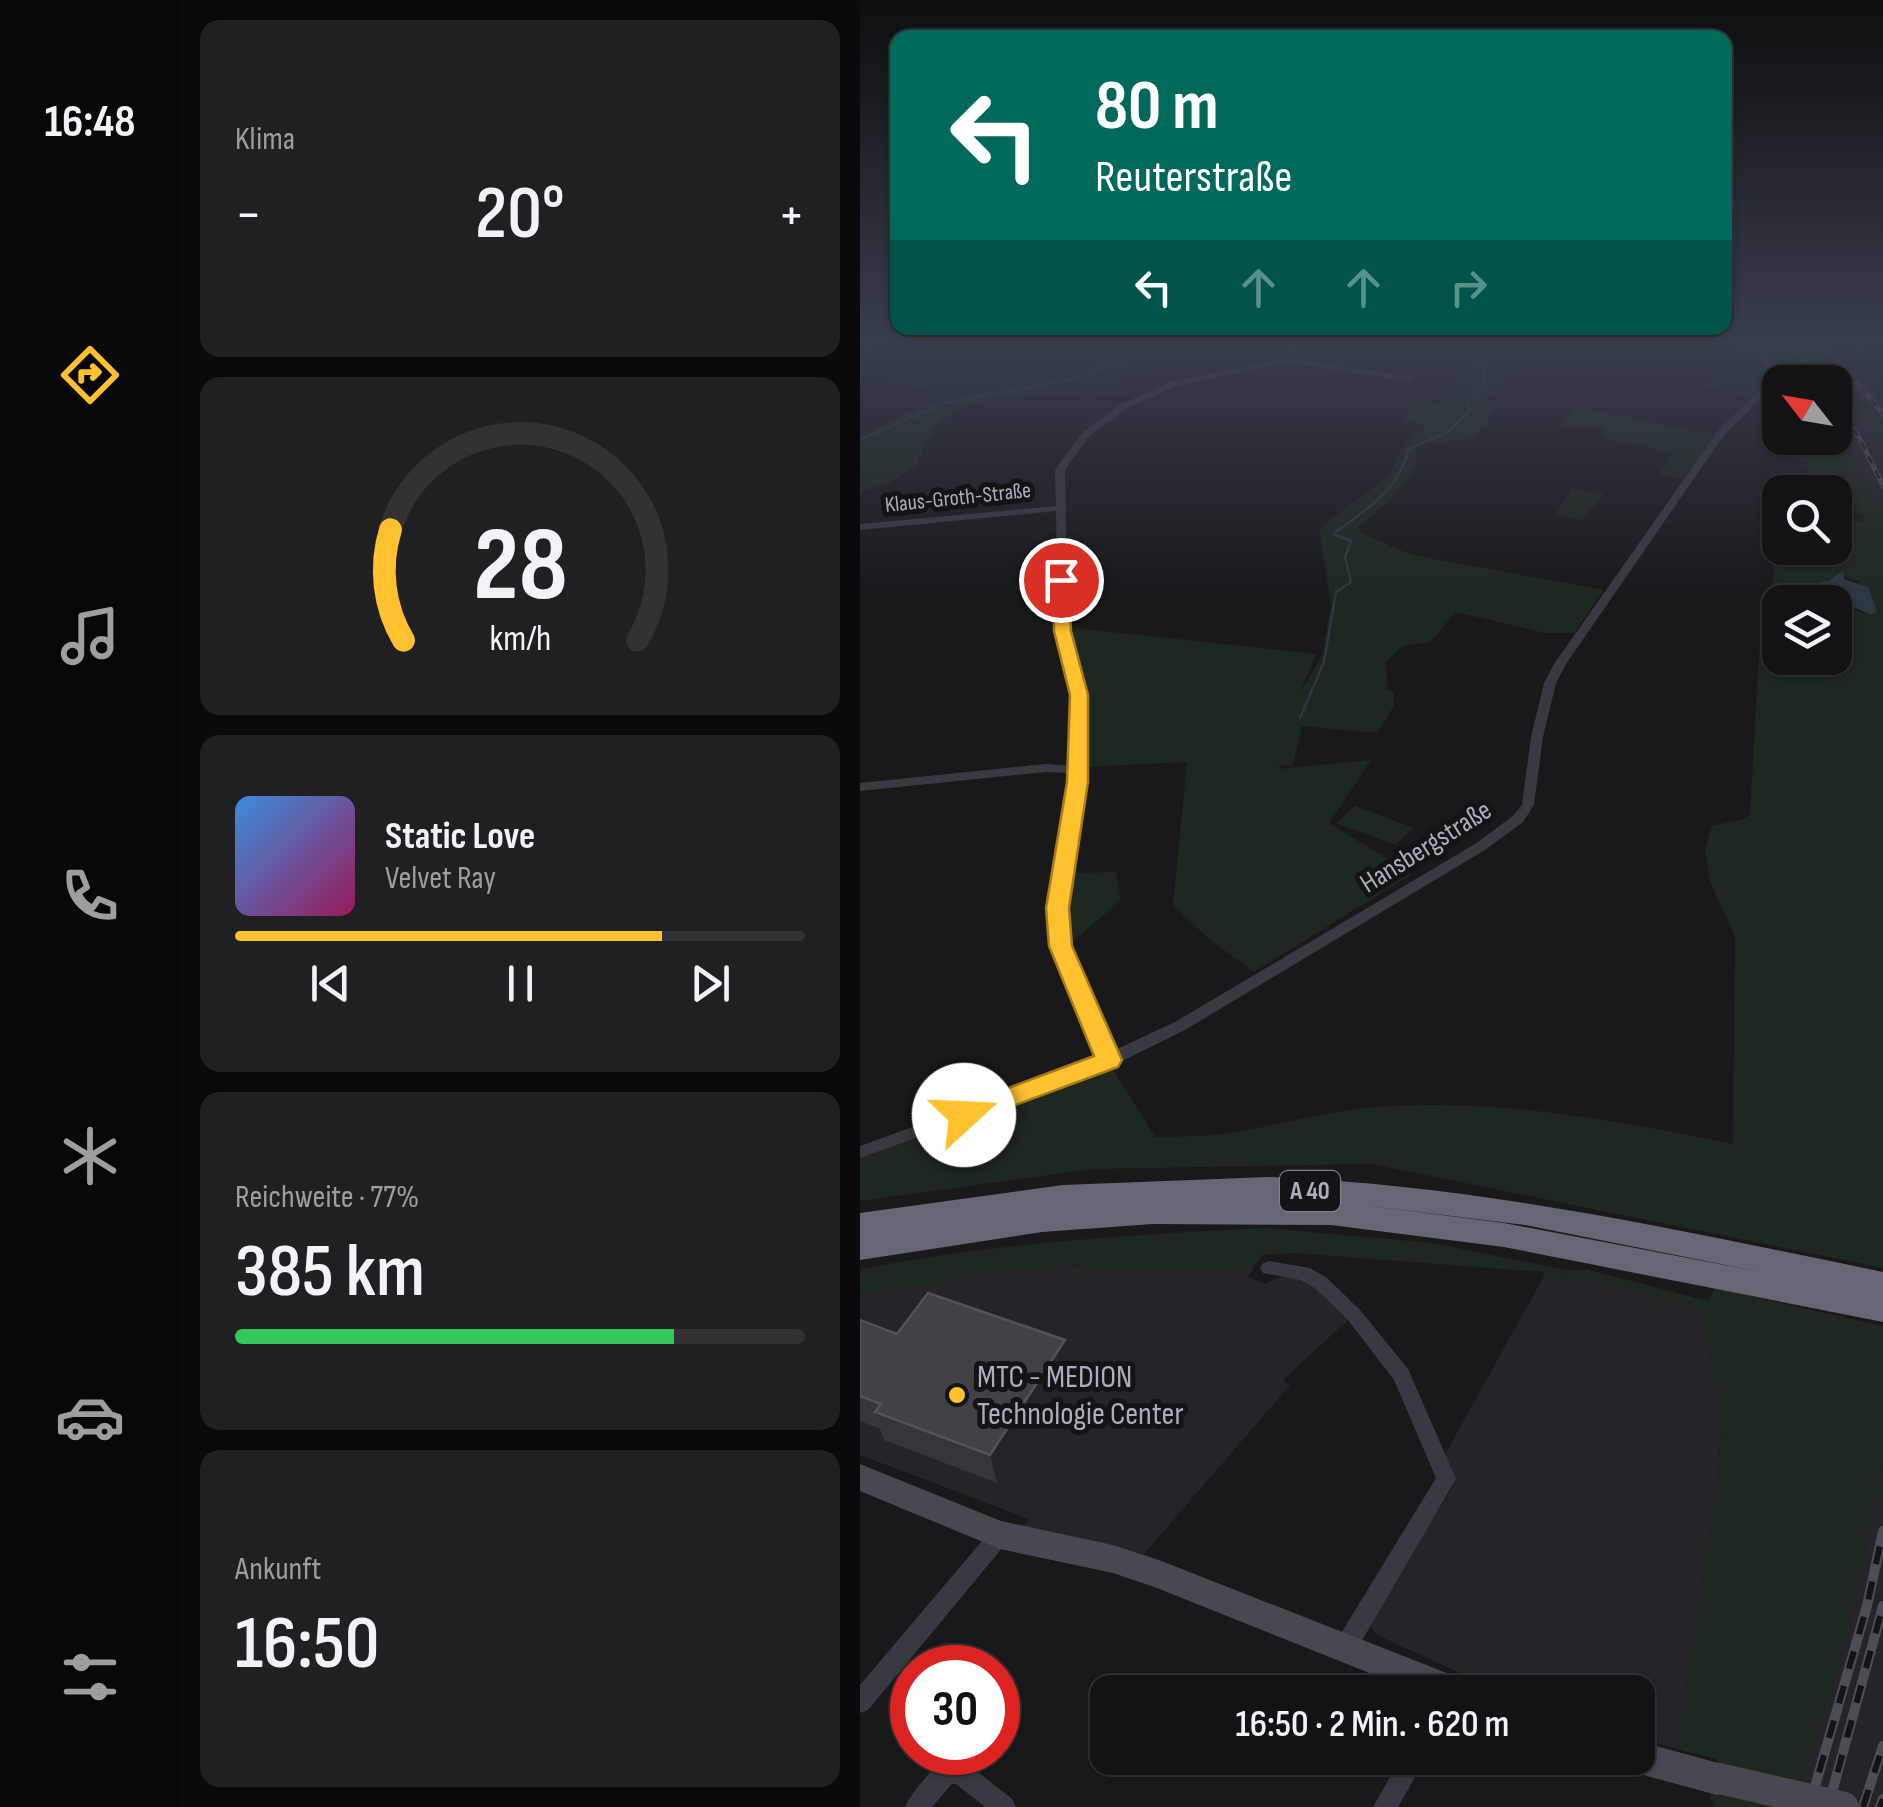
<!DOCTYPE html>
<html lang="de">
<head>
<meta charset="utf-8">
<style>
  :root { --surface:#131315; --page:#202022; --text:#f1f3f6; --muted:#9d9ea0; --line:#323234; --accent:#ffc12d }
  body { margin:0; font-family:"Sofia Sans Condensed",sans-serif; background:var(--page); color:var(--text); height:100vh; display:flex; flex-direction:column; font-size:38px; white-space:nowrap }
  * { box-sizing:border-box; margin:0 }
  p { font-size:32px; color:var(--muted) }
  .icon { flex:none; width:55px; height:55px; fill:none; stroke:currentColor; stroke-width:2; stroke-linecap:round; stroke-linejoin:round }
  .map { position:relative; flex:1; overflow:hidden }
  .panel { display:flex; flex-direction:column; gap:20px; padding:20px; background:#0a0a0c; width:680px }
  .panel>* { flex:none }
  .banner { position:absolute; left:30px; top:30px; width:842px; height:305px; border-radius:20px; box-shadow:0 2px 8px #0004,0 0 0 2px var(--line); background:#00695c; color:#fff; overflow:hidden }
  .needle { width:65px; rotate:301deg }
  .controls { position:absolute; left:902px; top:365px; display:grid; gap:20px }
  .controls a { display:grid; place-items:center; width:90px; height:90px; border-radius:20px; background:var(--surface); box-shadow:0 2px 8px #0004,0 0 0 2px var(--line); font-size:50px }
  .speed { position:absolute; left:30px; top:1645px; display:flex; gap:20px; font-size:50px; font-weight:700; text-align:center }
  .speed>* { display:grid; place-content:center; width:130px; height:130px; border-radius:50%; background:var(--surface); box-shadow:0 2px 8px #0004,0 0 0 2px var(--line); line-height:1 }
  .speed .limit { border:15px solid #d22; background:#fff; color:#111 }
  .pin { position:absolute; display:grid; place-items:center; width:85px; height:85px; color:#fff; margin:-42px; border:5px solid #fff; border-radius:50%; box-shadow:0 2px 10px #0007 }
  .me { position:absolute; width:110px; margin:-55px; rotate:70deg; stroke-linejoin:round; filter:drop-shadow(0 0 8px #0008) }
  .turn { display:flex; align-items:center; gap:35px; height:210px; padding:0 40px; font-size:45px }
  .turn .icon { width:130px; height:130px; stroke-width:2.5 }
  .turn b { display:block; font-size:70px; line-height:85px }
  .lanes { display:flex; align-items:center; height:95px; padding:0 40px; background:#0003; justify-content:center; gap:50px; direction:ltr }
  .lanes .off { opacity:.35 }
  .big { font-size:75px; font-weight:600; line-height:1.1 }
  .panel .card { flex:1; display:flex; flex-direction:column; justify-content:center; gap:15px; min-width:0; padding:0 35px; border-radius:20px; background:var(--page) }
  .panel .dial { align-items:center; gap:0 }
  .dial svg { height:260px; overflow:visible; fill:none; stroke:var(--line); stroke-width:7; stroke-linecap:round; text-anchor:middle }
  .dial text { fill:var(--text); stroke:none }
  .song { display:flex; align-items:center; gap:30px }
  .cover { width:120px; height:120px; border-radius:15px; background:linear-gradient(135deg,hsl(210 70% 55%),hsl(330 70% 35%)) }
  .played { height:10px; border-radius:5px; background:linear-gradient(90deg,var(--accent) 75%,var(--line) 75%) }
  .keys { display:flex; justify-content:space-around; direction:ltr }
  .heat { display:flex; justify-content:space-between; align-items:center; font-size:55px; direction:ltr }
  .charge { height:15px; border-radius:8px; background:linear-gradient(90deg,#34c759 77%,var(--line) 0) }
  .trip { position:absolute; left:230px; top:1675px; width:565px; height:100px; border-radius:20px; background:var(--surface); box-shadow:0 2px 8px #0004,0 0 0 2px var(--line); font-weight:600; line-height:100px; text-align:center }
  main { display:flex; flex:1; min-height:0 }
  .menu { display:flex; flex-direction:column; width:180px; justify-content:space-around; align-items:center; background:#080808; color:var(--muted) }
  .menu .icon { width:70px; height:70px }
  .menu .selected { color:var(--accent) }
  .menu b { font-size:45px; color:var(--text) }
  .map>svg:first-child { display:block }
  .built { fill:#252529 }
  .green { fill:#1e2720; fill-rule:evenodd }
  .water { fill:#2d3741 }
  .lines { fill:none; stroke-linecap:round; stroke-linejoin:round }
  .stream { stroke:#2d3741; stroke-width:2.5 }
  .street { fill:#393a41; fill-rule:evenodd }
  .secondary { fill:#474951; fill-rule:evenodd }
  .highway { fill:#656872; fill-rule:evenodd }
  .rail-far1-casing { stroke:#4c4e56; stroke-width:5 }
  .rail-casing { stroke:#4c4e56; stroke-width:10 }
  .rail-far1 { stroke:#141417; stroke-width:2.5; stroke-dasharray:8; stroke-linecap:butt }
  .rail { stroke:#141417; stroke-width:6; stroke-dasharray:18; stroke-linecap:butt }
  .secondary-bridge { stroke:#474951; stroke-width:31 }
  .wall { fill:#35353a }
  .shaded-wall { fill:#242428 }
  .building { fill:#414248; stroke:#52535a; stroke-width:2.5 }
  .route { fill:#ffc12d; stroke:#a67d1d; stroke-width:2.5 }
  .poi-dot { fill:#ffc12d; stroke:#141417; stroke-width:4 }
  .labels { text-anchor:middle; dominant-baseline:central; stroke-width:10; stroke-linejoin:round; paint-order:stroke }
  .far-street-label { font-size:22px; fill:#aaafbc; stroke:#141417 }
  .shield { fill:#141417; stroke:#7d808a; stroke-width:2.5 }
  .shield-label { font-size:25px; font-weight:bold; fill:#aaafbc }
  .street-label { font-size:28px; fill:#aaafbc; stroke:#141417 }
  .near-poi-label { font-size:32px; fill:#aaafbc; stroke:#141417; text-anchor:start }
</style>
</head>
<body>
<main>
<nav class="menu">
<b>16:48</b>
<svg class="icon selected" aria-label="directions" viewBox="0 0 24 24"><path d="M12 3l9 9-9 9-9-9zM9 14v-3h6M13 9l2 2-2 2"/></svg>
<svg class="icon" aria-label="music" viewBox="0 0 24 24"><path d="M9 18V5l10-2v13"/><circle cx="6" cy="18" r="3"/><circle cx="16" cy="16" r="3"/></svg>
<svg class="icon" aria-label="phone" viewBox="0 0 24 24"><path d="M5 4h4l2 5-3 2q2 4 5 5l2-3 5 2v4C11 20 4 13 5 4z"/></svg>
<svg class="icon" aria-label="climate" viewBox="0 0 24 24"><path d="M12 3v18M4 7l16 10M4 17L20 7"/></svg>
<svg class="icon" aria-label="car" viewBox="0 0 24 24"><path d="M5 17H2v-5l4-1 3-4h7l3 4 3 1v5h-3M9 17h6M6 11h13"/><circle cx="7" cy="17" r="2"/><circle cx="17" cy="17" r="2"/></svg>
<svg class="icon" aria-label="filters" viewBox="0 0 24 24"><path d="M4 7h16M4 17h16"/><circle cx="9" cy="7" r="2"/><circle cx="15" cy="17" r="2"/></svg>
</nav>
<section class="panel">
<div class="card"><p>Klima</p>
<div class="heat"><a>−</a><b class="big">20°</b><a>+</a></div>
</div>
<div class="card dial"><svg viewBox="0 0 100 80">
<path d="M14 69A42 42 0 1 1 86 69"/>
<path d="M14 69A42 42 0 0 1 10 35" stroke="#ffc12d"/>
<text x="50" y="56" font-size="32" font-weight="700">28</text>
<text x="50" y="72" font-size="11">km/h</text>
</svg></div>
<div class="card">
<div class="song"><i class="cover"></i><div><b>Static Love</b><p>Velvet Ray</p></div></div>
<div class="played"></div>
<div class="keys"><svg class="icon" aria-label="previous" viewBox="0 0 24 24"><path d="M18 5L8 12l10 7zM5 5v14"/></svg><svg class="icon" aria-label="pause" viewBox="0 0 24 24"><path d="M8 5v14M16 5v14"/></svg><svg class="icon" aria-label="next" viewBox="0 0 24 24"><path d="M6 5l10 7-10 7zM19 5v14"/></svg></div>
</div>
<div class="card"><p>Reichweite · 77%</p><b class="big">385 km</b><div class="charge"></div></div>
<div class="card"><p>Ankunft</p><b class="big">16:50</b></div>
</section>
<div class="map">
<svg width="1023" height="1807" viewBox="0 0 1023 1807">
  <rect width="100%" height="100%" fill="#19191c"/>
  <g class="built">
    <path d="M917,342h46l60,58v117l-48,-104v-31h-21z"/>
    <path d="M222,1264l1,6 171,-3 -6,10 17,7 16,-8 23,2 47,39 -68,63 7,5 -146,169 -123,-26 8,-9 -169,-64v-159l133,-24z"/>
    <path d="M683,1278l53,4 107,29 18,115 -3,54 -41,269 -39,-11v-46h-136l-125,-57 -6,-7 2,-15 82,-130 -12,-25z"/>
    <path d="M1023,1467v340h-88l47,-155z"/>
  </g>
  <g class="green">
    <path d="M0,342h18l-6,6c20,14 42,0 63,1l3,-2 -8,-3 4,-2 35,3 6,-3h216l-59,23 10,6 -24,12v5l12,6c-53,-1 -128,-5 -178,19 -17,8 -30,34 -34,51l-27,18 -28,10 -3,6v-62l82,-40 -25,-10 -50,-7 -7,3z"/>
    <path d="M569,342h95l-8,14 5,4 -36,44 11,4 -23,31 -52,4c-6,9 -4,14 -7,23 -11,26 -34,43 -55,60v6l53,23 192,35 -30,43h-29l-89,-21 -26,30 -27,4 -17,16 1,28 7,2v14l-17,27 -75,-7 -9,40 -13,-1 -2,4 93,-9 -42,63 83,51 -158,98 -45,-33 -36,-34 14,-143 -105,5v-72l-17,-68 251,27 -16,39 23,-39 8,-50 -12,-75 71,-55 14,-29 23,-20 -23,-4 3,-10 10,-10 27,3 12,-41z"/>
    <path d="M846,342h51c3,18 11,40 -4,55l-49,-10 31,-41z"/>
    <path d="M905,342h14l20,22 -16,1 -4,90 -5,-1 -4,-21 4,-15 -4,-3c5,-24 1,-50 -5,-73z"/>
    <path d="M934,342h17l21,18 51,64v17l-48,-59z"/>
    <path d="M978,353h44l1,46z"/>
    <path d="M716,407l138,28 -29,45 -26,-6 13,-22 -72,-15 6,-10 -48,-1z"/>
    <path d="M975,413l48,104v751l-512,-104 -278,5 -233,32v-45l251,-90 44,71c23,-1 47,0 69,-3 56,-9 110,-25 167,-28 116,-6 229,15 342,38l2,-208 -25,-54 -5,-34 7,-22 32,-7 6,-5 11,-195 13,-42 -7,-60 13,1v30h55v-28l30,1 -2,-7 -6,-1 -6,-22 2,28 -18,-1v-26h-30v-5l46,2 -41,-4 -4,-24h-8l1,-23h36zM981,576l18,5 10,34 -34,-12v55h-55v-56h54h-21l-16,-19 20,1z"/>
    <path d="M712,489l32,5 -22,26 -28,-5z"/>
    <path d="M495,806l59,22 -19,17 -59,-22z"/>
    <path d="M256,872l5,28 -55,47v-74z"/>
    <path d="M404,1228l169,15 133,27h23l119,31 7,-13 168,38v141l-41,185 -47,155h-82l-3,-12 7,-36 -40,-10 41,-269 3,-54 -18,-115 -107,-29 -53,-4 1,-6 -250,-19 -32,2 -8,12 -172,3 -1,-6 -88,8 -133,24v-27c134,-26 268,-34 404,-41z"/>
  </g>
  <path class="water" d="M983,571l1,8 24,8 9,25 -7,3 -16,-8 -53,-8 -8,-12 35,-6z"/>
  <g class="lines">
    <g class="stream">
      <path d="M0,439l85,-36 134,-25 86,-36"/>
      <path d="M440,718l24,-56 12,-70 15,-10 -6,-25 6,-16 -18,-7c32,-24 67,-43 75,-85l40,-17 21,-21 -2,-9 18,-16v-14l-18,-30"/>
    </g>
    <g class="street">
      <path d="M438,342h8l-17,16 121,19 4,2 -4,2 -125,-19 -108,24 -50,22 -38,28 -24,34 3,161 17,64 -2,87 -18,126 3,38 45,105 62,-29 300,-178 38,-28 9,-11 9,-68 13,-54 10,-19 164,-233 41,-40 5,-23 -6,-26h7l7,26 -5,24 -43,43 -158,229 -10,19 -13,54 -9,68 -11,17 -38,28 -300,180 -71,35 -31,13 -223,80v-12l211,-76 29,-13 -46,-111 -3,-38 20,-135 -25,-1 -186,19v-8l186,-19 25,2 2,-71 -15,-64 -2,-120 -196,19v-6l196,-18 -1,-36 28,-38 38,-28 51,-22 106,-22z"/>
      <path d="M989,342h7l8,6 -7,2z"/>
      <path d="M409,1261l41,7 17,10 33,32 48,59 48,110 -103,177 -8,3 -8,-3 -3,-8 3,-8 99,-162 -42,-98 -46,-60 -33,-32 -15,-8 -37,-7 -3,-5 3,-5z"/>
      <path d="M140,1525l7,3 3,7 -3,7 -139,168 -8,3v-28l133,-157z"/>
      <path d="M541,1758h25l-28,49h-25z"/>
      <path d="M100,1760l8,4 44,35 4,8h-31l-29,-23h-4l-20,23h-27c5,-12 27,-40 38,-44 4,-2 13,-2 17,-3z"/>
    </g>
    <g class="secondary">
      <path d="M0,1464l141,57 112,24 46,15 308,121 5,11h-55l-260,-104 -44,-15 -113,-24 -140,-58z"/>
      <path d="M778,1741l91,25 5,12 -5,12 -12,5 -92,-25 -5,-12h18z"/>
    </g>
    <path class="highway" d="M408,1177c209,8 411,53 615,95v50l-379,-75 -173,-22 -178,-1 -111,8 -182,28v-47l203,-28zM502,1205l163,20 236,47 -257,-49z"/>
    <defs>
      <g id="rail-far1">
        <path d="M929,342l37,40"/>
        <path d="M956,342l31,28 36,44"/>
        <path d="M975,402l25,37 23,47"/>
      </g>
      <g id="rail">
        <path d="M949,1807l58,-201 16,-75"/>
        <path d="M968,1807l55,-201"/>
        <path d="M1003,1807l20,-61"/>
        <path d="M1020,1807l3,-8"/>
      </g>
    </defs>
    <use href="#rail-far1" class="rail-far1-casing"/>
    <use href="#rail" class="rail-casing"/>
    <use href="#rail-far1" class="rail-far1"/>
    <use href="#rail" class="rail"/>
    <path class="secondary-bridge" d="M857,1778l126,29"/>
  </g>
  <path class="wall" d="M0,1320l37,14 174,35 -74,114 -113,-43 -4,-11 -20,-8z"/>
  <path class="shaded-wall" d="M205,1340l6,29 -74,114 -7,-28z"/>
  <path class="building" d="M68,1293l137,47 -75,115 -115,-43 6,-8 -21,-8v-76l37,14z"/>
  <linearGradient id="sky" x2="0" y2="1"><stop stop-color="#0e0e0f"/><stop offset="0.57" stop-color="#383e4b"/><stop offset="1" stop-color="#383e4b" stop-opacity="0"/></linearGradient>
  <rect width="1023" height="595" fill="url(#sky)"/>
  <path class="route" d="M201,574l8,6 2,51 17,64v87l-19,126 3,38 50,114 -4,7 -154,57 -9,-3 -4,-6 4,-7 139,-52 -45,-110 -3,-38 21,-126 3,-87 -16,-64 -1,-51z"/>
  <circle class="poi-dot" cx="97" cy="1395" r="10"/>
  <g class="labels">
    <g class="far-street-label">
      <text transform="translate(98 498) rotate(-6)">Klaus-Groth-Straße</text>
    </g>
    <rect class="shield" x="420" y="1171" width="60" height="40" rx="8"/>
    <g class="shield-label">
      <text x="450" y="1191">A 40</text>
    </g>
    <g class="street-label">
      <text transform="translate(566 847) rotate(-32)">Hansbergstraße</text>
    </g>
    <g class="near-poi-label">
      <text x="117" y="1377">MTC - MEDION<tspan x="117" dy="37">Technologie Center</tspan></text>
    </g>
  </g>
</svg>
<div class="controls">
<a><svg class="needle" viewBox="-14 -14 28 28"><path d="M0-13l5 13h-10z" fill="#e53935"/><path d="M0 13l5-13h-10z" fill="#9d9ea0"/></svg></a>
<a><svg class="icon" aria-label="search" viewBox="0 0 24 24"><circle cx="10" cy="10" r="6"/><path d="M15 15l6 6"/></svg></a>
<a><svg class="icon" aria-label="layers" viewBox="0 0 24 24"><path d="M12 4l9 5-9 5-9-5zM3 14l9 5 9-5"/></svg></a>
</div>
<div class="speed"><div class="limit">30</div></div>
<div class="pin" style="left:201px;top:580px;background:#d93025"><svg class="icon" aria-label="arrive" viewBox="0 0 24 24"><path d="M6 21V4h12l-3 4 3 4H6"/></svg></div>
<svg class="me" style="left:104px;top:1115px" viewBox="-20 -20 40 40"><circle r="19" fill="#fff"/><path d="M0-13L10 11 0 6-10 11z" fill="#ffc12d"/></svg>
<div class="trip">16:50 · 2 Min. · 620 m</div>
<div class="banner">
<div class="turn"><svg class="icon" aria-label="left" viewBox="0 0 24 24"><path d="M17 20v-9H6M10 6l-5 5 5 5"/></svg><div><b>80 m</b>Reuterstraße</div></div>
<div class="lanes"><svg class="icon" aria-label="left" viewBox="0 0 24 24"><path d="M17 20v-9H6M10 6l-5 5 5 5"/></svg><svg class="icon off" aria-label="ahead" viewBox="0 0 24 24"><path d="M12 20V5M6 11l6-6 6 6"/></svg><svg class="icon off" aria-label="ahead" viewBox="0 0 24 24"><path d="M12 20V5M6 11l6-6 6 6"/></svg><svg class="icon off" aria-label="right" viewBox="0 0 24 24"><path d="M7 20v-9h11M14 6l5 5-5 5"/></svg></div>
</div>
</div>
</main>
</body>
</html>
